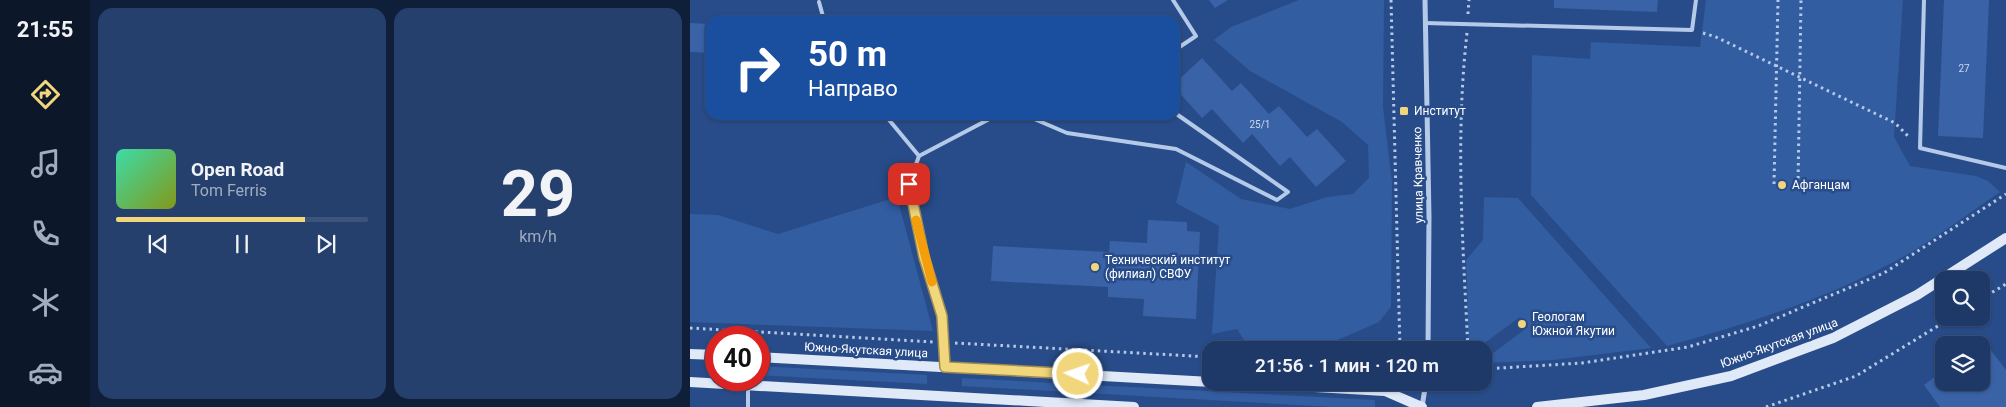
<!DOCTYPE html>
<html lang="ru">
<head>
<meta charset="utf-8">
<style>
  :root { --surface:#1e3967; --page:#26406d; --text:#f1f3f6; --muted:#a1acc0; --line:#3c537b; --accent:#f1d67c }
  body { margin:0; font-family:Roboto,sans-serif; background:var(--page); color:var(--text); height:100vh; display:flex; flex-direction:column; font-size:19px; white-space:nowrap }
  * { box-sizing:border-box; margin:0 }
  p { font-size:16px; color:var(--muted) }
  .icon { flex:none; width:28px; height:28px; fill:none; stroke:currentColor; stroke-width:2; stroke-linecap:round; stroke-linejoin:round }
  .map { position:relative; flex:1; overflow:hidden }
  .drawer { display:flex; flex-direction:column; gap:8px; padding:8px; background:#101f39; width:600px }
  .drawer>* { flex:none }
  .banner { position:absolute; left:15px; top:15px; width:475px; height:105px; border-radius:15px; box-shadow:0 1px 4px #0004,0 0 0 1px var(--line); background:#1a4fa0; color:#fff; overflow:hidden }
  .buttons { position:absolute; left:1245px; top:271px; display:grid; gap:10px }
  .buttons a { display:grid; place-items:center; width:55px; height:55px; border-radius:10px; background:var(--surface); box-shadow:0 1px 4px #0004,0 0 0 1px var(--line); font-size:25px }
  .speed { position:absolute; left:15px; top:326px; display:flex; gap:10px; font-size:25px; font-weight:700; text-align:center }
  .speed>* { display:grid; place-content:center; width:65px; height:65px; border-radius:50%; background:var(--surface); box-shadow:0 1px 4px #0004,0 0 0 1px var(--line); line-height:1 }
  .speed .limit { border:8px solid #d22; background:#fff; color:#111 }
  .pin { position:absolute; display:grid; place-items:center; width:42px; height:42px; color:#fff; margin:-21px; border-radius:10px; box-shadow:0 2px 8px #0006 }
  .me { position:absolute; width:55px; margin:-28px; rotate:273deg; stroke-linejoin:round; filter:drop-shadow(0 0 4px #0008) }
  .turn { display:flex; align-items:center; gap:18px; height:105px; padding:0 20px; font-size:22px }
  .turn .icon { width:65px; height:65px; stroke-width:2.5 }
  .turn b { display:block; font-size:35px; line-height:42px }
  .drawer .card { flex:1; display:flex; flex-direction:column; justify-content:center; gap:8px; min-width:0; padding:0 18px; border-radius:15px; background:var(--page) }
  .drawer .dial { align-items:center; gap:0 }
  .dial b { font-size:65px; line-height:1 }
  .song { display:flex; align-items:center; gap:15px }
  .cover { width:60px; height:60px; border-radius:8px; background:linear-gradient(135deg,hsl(160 70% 55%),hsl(70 70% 35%)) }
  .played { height:5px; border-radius:2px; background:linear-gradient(90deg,var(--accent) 75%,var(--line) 75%) }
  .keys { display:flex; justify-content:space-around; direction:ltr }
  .drawer .tiles { flex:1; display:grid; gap:8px; grid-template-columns:repeat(2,1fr) }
  .trip { position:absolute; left:512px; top:341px; width:290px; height:50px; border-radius:15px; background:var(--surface); box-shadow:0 1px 4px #0004,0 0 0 1px var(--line); font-weight:600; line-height:50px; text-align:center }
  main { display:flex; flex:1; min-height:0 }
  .tabs { display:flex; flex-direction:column; width:90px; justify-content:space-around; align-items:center; background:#0c1729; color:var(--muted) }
  .tabs .icon { width:35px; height:35px }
  .tabs .selected { color:var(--accent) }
  .tabs b { font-size:22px; color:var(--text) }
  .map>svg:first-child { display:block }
  .green { fill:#335da1 }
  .building { fill:#3963a6 }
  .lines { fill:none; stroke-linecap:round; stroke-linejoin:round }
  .path { stroke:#b5cae9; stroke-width:3; stroke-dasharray:2.5 4; stroke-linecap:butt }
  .lane { stroke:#b5cae9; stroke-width:4 }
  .street { stroke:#b5cae9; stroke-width:5 }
  .secondary { stroke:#e0e9f8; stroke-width:10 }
  .route-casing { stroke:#9d8b51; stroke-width:12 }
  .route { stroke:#f1d67c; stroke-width:9 }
  .slow { stroke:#f59e0b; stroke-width:9 }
  .poi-dot { fill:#f1d67c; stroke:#284c89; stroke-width:2 }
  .labels { text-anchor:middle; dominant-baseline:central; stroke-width:5; stroke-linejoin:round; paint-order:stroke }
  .number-label { font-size:10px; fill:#ced8e9 }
  .poi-label { font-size:12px; fill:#fff; stroke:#284c89; text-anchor:start }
  .street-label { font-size:12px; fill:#fff; stroke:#284c89 }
</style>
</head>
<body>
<main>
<nav class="tabs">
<b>21:55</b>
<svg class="icon selected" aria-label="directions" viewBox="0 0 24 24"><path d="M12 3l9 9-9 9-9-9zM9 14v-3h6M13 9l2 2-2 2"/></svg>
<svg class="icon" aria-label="music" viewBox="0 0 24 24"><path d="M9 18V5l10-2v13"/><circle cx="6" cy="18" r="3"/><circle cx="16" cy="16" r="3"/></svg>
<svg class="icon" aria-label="phone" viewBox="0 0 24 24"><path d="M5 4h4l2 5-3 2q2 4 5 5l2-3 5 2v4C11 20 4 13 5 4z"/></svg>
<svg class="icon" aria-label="climate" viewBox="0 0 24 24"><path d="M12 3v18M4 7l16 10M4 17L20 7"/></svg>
<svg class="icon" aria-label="car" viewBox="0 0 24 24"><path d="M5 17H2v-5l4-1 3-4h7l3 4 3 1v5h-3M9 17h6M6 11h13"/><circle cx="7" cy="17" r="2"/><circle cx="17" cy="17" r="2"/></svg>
</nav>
<section class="drawer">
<div class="tiles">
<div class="card">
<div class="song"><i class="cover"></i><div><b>Open Road</b><p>Tom Ferris</p></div></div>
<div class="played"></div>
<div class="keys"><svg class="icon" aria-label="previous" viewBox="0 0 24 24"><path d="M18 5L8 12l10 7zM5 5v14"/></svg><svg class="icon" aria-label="pause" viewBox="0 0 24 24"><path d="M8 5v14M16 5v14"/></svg><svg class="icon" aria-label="next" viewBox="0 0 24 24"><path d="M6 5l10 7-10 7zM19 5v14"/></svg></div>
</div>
<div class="card dial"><b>29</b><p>km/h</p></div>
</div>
</section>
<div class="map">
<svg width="1316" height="407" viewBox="0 0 1316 407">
  <rect width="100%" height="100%" fill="#284c89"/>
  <g class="green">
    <path d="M609,0h85l-1,107 9,75 -1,125 -12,15 -44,19 -48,9 -37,-1 -13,-20 -25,5 7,-108 -43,-23 10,-41 55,37 49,10 37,-12 26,-3 16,-16 -1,-33 -26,-23 -92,-51 -36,-31 17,-13z"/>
    <path d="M1016,0h197l-9,137 16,29 66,10 12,5 12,11c-28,19 -56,40 -85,58 -77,45 -163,73 -248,96l-136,-151 1,-140 58,4 1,-17 109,5z"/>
    <path d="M207,197l36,134 -243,-9v-108l28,1 60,19z"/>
    <path d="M794,197l34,1 133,150 -98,12 -69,3v-3l44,-33 -8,-10 -45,33h-6l-3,-90 17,-20z"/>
    <path d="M69,366l168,9v9l-168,-9z"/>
    <path d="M272,378l413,22v7h-42l-371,-21z"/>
  </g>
  <g class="building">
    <path d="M519,0h19l-13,8z"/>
    <path d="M864,0h104l-1,12 -103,-4z"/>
    <path d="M1254,0h45l-6,138 -45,-2z"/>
    <path d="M0,23l20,1v29l-20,-1z"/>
    <path d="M512,58l30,33 9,-8 28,31 10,-8 28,31 10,-8 29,32 -30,26 -26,-30 -10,9 -28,-32 -9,9 -31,-34 -10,9 -27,-30v-5z"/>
    <path d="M458,220l39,2v9l13,1 -4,87 -53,-3 1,-17 -36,-2v-10l-117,-6 2,-35 116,6 1,-11 37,2z"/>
    <path d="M1293,340l23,30v37h-66l-16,-22 20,-15v12h37v-37h-4z"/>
  </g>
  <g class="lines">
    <g class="path">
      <path d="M701,0l9,350"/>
      <path d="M778,14l1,-14"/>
      <path d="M777,33c-12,105 -4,212 1,317"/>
      <path d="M1013,33l13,4 179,86 15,15"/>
      <path d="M1084,184l4,-184"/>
      <path d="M1108,185l3,-185"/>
      <path d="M1291,299l25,-15"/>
      <path d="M0,328l244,14"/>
      <path d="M265,343l256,14"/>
      <path d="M794,369l98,-6 106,-16 70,-21 126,-53 122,-79"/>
      <path d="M1076,407l90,-31 95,-58"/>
    </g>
    <g class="lane">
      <path d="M483,0l23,36 -21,14"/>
      <path d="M1234,0l-4,148 86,20"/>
      <path d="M129,2l5,18"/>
      <path d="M735,23l267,7 4,-30"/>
      <path d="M195,115l34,41"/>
      <path d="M335,115l42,18 109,16 101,51 11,-8 -113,-79"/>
      <path d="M255,367l-3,-51 -18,-59 -15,-73 10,-28 78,-41"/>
      <path d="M58,387v20"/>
    </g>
    <g class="street">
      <path d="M735,0l4,217 -1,133"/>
      <path d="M732,407l4,-25"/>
    </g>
    <g class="secondary">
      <path d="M0,354l26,1"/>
      <path d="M69,357l452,25"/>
      <path d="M0,382l444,25"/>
      <path d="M536,382l159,9 37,16"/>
      <path d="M847,407l107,-12 87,-19 102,-38 84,-43 89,-57"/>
    </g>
  </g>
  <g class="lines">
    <defs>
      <path id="route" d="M219,184l15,73 18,59 3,51 133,7"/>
    </defs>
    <use href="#route" class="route-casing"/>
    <use href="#route" class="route"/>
    <path class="slow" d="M226,220l16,62"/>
  </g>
  <g class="poi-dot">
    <rect x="709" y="106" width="10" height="10" rx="2.5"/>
    <circle cx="1092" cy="185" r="5"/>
    <circle cx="405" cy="267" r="5"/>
    <circle cx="832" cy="324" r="5"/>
  </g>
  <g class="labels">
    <g class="number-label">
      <text x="1274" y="68">27</text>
      <text x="570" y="124">25/1</text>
    </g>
    <g class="poi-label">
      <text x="724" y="111">Институт</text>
      <text x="1102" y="185">Афганцам</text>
      <text x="415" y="260">Технический институт<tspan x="415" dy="14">(филиал) СВФУ</tspan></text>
      <text x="842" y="317">Геологам<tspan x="842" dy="14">Южной Якутии</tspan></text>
    </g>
    <g class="street-label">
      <text transform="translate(728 175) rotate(-91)">улица Кравченко</text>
      <text transform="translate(1089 343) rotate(-20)">Южно-Якутская улица</text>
      <text transform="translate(176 350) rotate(3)">Южно-Якутская улица</text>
    </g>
  </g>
</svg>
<div class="buttons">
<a><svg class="icon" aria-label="search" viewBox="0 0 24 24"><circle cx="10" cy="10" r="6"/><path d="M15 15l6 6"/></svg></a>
<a><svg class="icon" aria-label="layers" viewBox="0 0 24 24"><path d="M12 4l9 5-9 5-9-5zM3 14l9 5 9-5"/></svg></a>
</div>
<div class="speed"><div class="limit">40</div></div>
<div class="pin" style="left:219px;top:184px;background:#d93025"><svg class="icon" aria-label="arrive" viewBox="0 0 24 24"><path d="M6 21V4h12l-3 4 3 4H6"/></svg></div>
<svg class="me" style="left:388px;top:374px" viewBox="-20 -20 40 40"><circle r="17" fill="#f1d67c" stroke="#fff" stroke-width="3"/><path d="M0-11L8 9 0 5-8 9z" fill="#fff"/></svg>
<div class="trip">21:56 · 1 мин · 120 m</div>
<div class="banner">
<div class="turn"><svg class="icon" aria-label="right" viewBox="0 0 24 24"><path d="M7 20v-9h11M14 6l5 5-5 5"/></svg><div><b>50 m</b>Направо</div></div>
</div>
</div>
</main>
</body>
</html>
